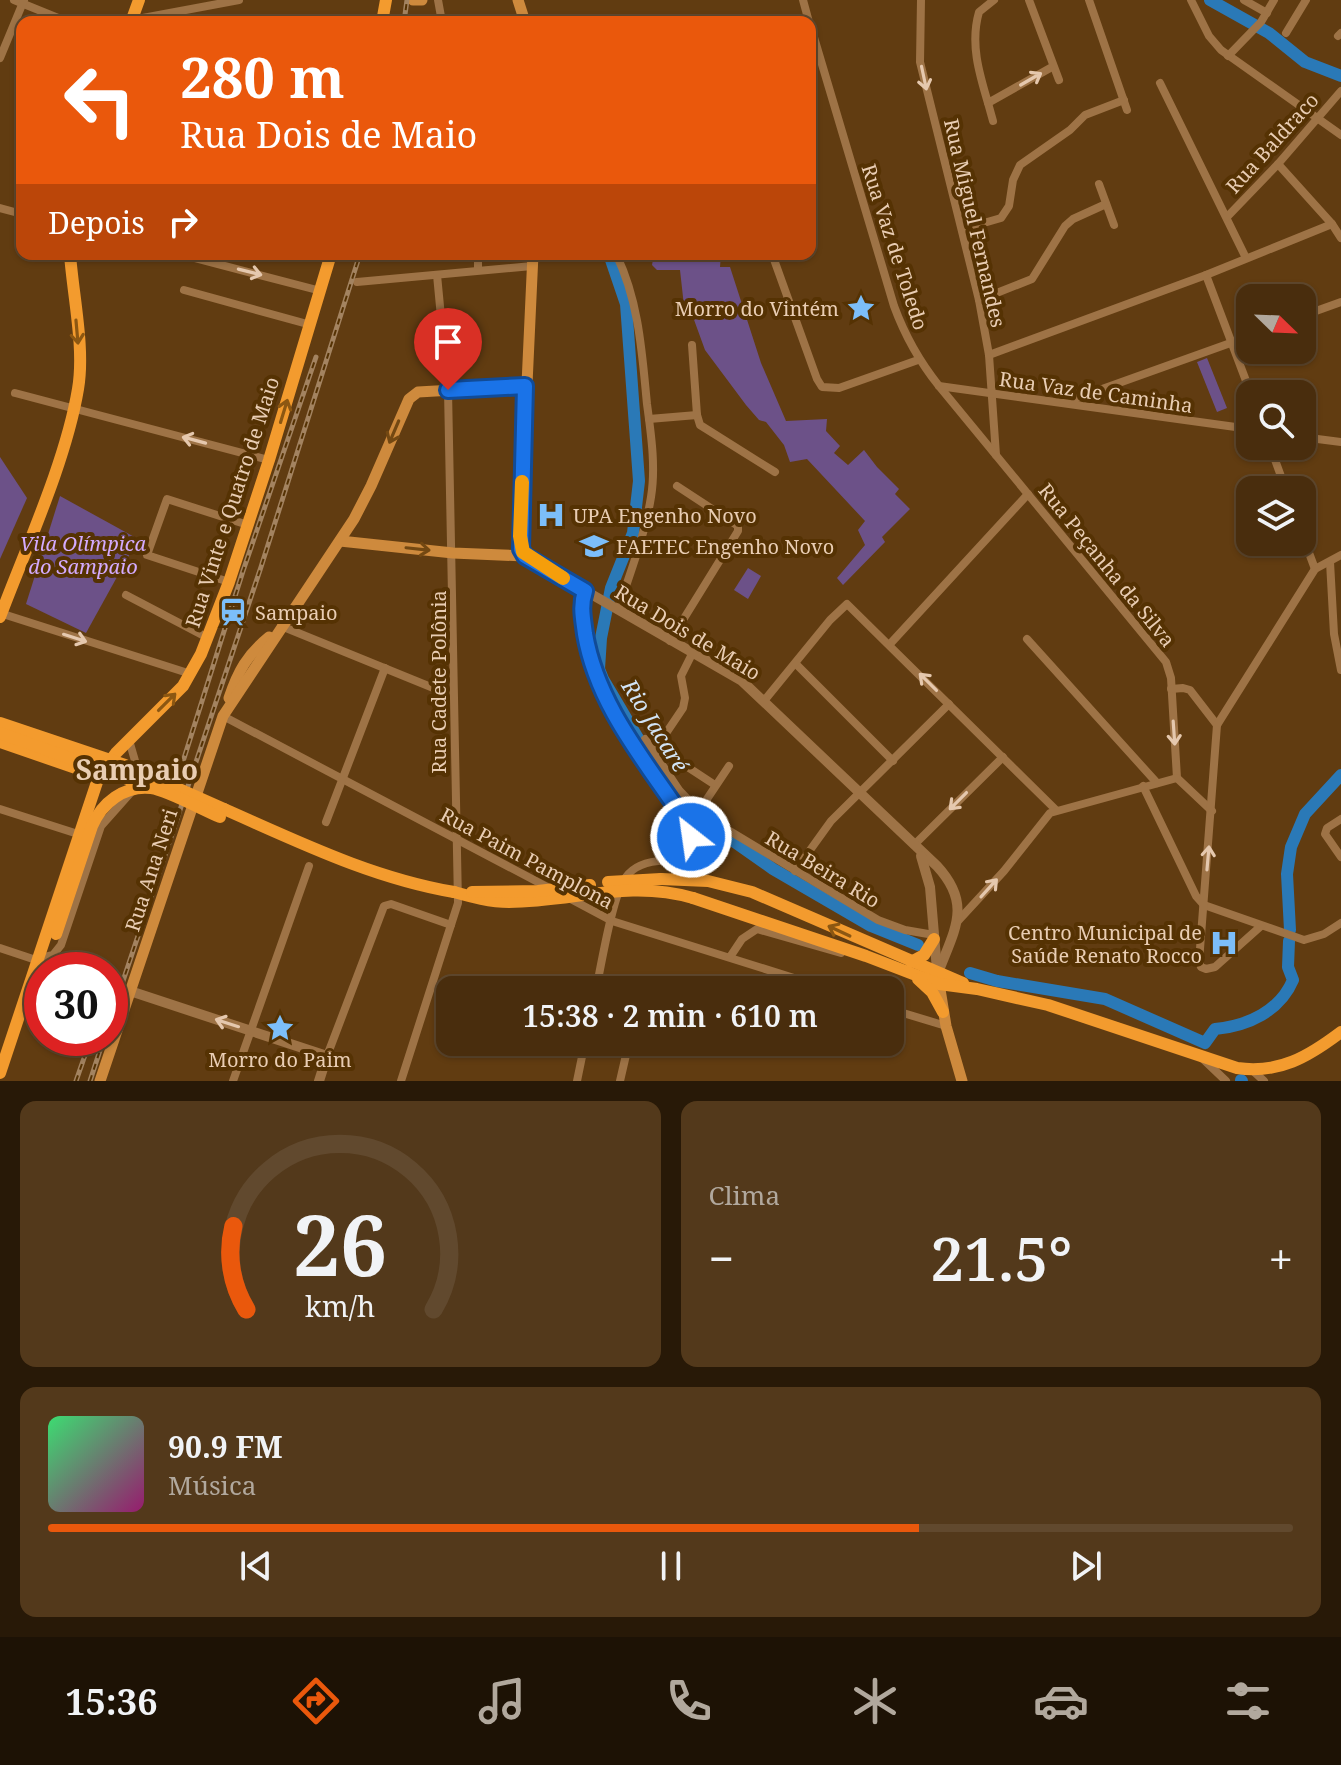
<!DOCTYPE html>
<html lang="pt">
<head>
<meta charset="utf-8">
<style>
  :root { --surface:#492d0d; --page:#53391b; --text:#f1f3f6; --muted:#b1a89d; --line:#61492e; --accent:#ea580c }
  body { margin:0; font-family:"Noto Serif",serif; background:var(--page); color:var(--text); height:100vh; display:flex; flex-direction:column; font-size:30px; white-space:nowrap }
  * { box-sizing:border-box; margin:0 }
  p { font-size:26px; color:var(--muted) }
  .icon { flex:none; width:44px; height:44px; fill:none; stroke:currentColor; stroke-width:2; stroke-linecap:round; stroke-linejoin:round }
  .map { position:relative; height:1081px; overflow:hidden }
  .sheet { display:flex; flex-direction:column; gap:20px; padding:20px; background:#281907; flex:1 }
  .sheet>* { flex:none }
  .top-card { position:absolute; left:16px; top:16px; width:800px; height:244px; border-radius:16px; box-shadow:0 2px 6px #0004,0 0 0 2px var(--line); background:#ea580c; color:#fff; overflow:hidden }
  .needle { width:52px; rotate:113deg }
  .tools { position:absolute; left:1236px; top:284px; display:grid; gap:16px }
  .tools a { display:grid; place-items:center; width:80px; height:80px; border-radius:16px; background:var(--surface); box-shadow:0 2px 6px #0004,0 0 0 2px var(--line); font-size:40px }
  .speed { position:absolute; left:24px; top:952px; display:flex; gap:16px; font-size:40px; font-weight:700; text-align:center }
  .speed>* { display:grid; place-content:center; width:104px; height:104px; border-radius:50%; background:var(--surface); box-shadow:0 2px 6px #0004,0 0 0 2px var(--line); line-height:1 }
  .speed .limit { border:12px solid #d22; background:#fff; color:#111 }
  .pin { position:absolute; display:grid; place-items:center; width:68px; height:68px; color:#fff; margin:-82px -34px; border-radius:50% 50% 50% 0; rotate:-45deg; box-shadow:0 0 8px #0007 }
  .pin .icon { rotate:45deg }
  .me { position:absolute; width:88px; margin:-44px; rotate:330deg; stroke-linejoin:round; filter:drop-shadow(0 0 6px #0008) }
  .turn { display:flex; align-items:center; gap:28px; height:168px; padding:0 32px; font-size:36px }
  .turn .icon { width:104px; height:104px; stroke-width:2.5 }
  .turn b { display:block; font-size:56px; line-height:68px }
  .then { display:flex; align-items:center; height:76px; padding:0 32px; background:#0003; gap:16px; font-size:30px }
  .big { font-size:60px; font-weight:600; line-height:1.1 }
  .sheet .widget { flex:1; display:flex; flex-direction:column; justify-content:center; gap:12px; min-width:0; padding:0 28px; border-radius:16px; background:var(--page) }
  .sheet .dial { align-items:center; gap:0 }
  .dial svg { height:208px; overflow:visible; fill:none; stroke:var(--line); stroke-width:7; stroke-linecap:round; text-anchor:middle }
  .dial text { fill:var(--text); stroke:none }
  .song { display:flex; align-items:center; gap:24px }
  .cover { width:96px; height:96px; border-radius:12px; background:linear-gradient(135deg,hsl(140 70% 55%),hsl(320 70% 35%)) }
  .played { height:8px; border-radius:4px; background:linear-gradient(90deg,var(--accent) 70%,var(--line) 70%) }
  .keys { display:flex; justify-content:space-around; direction:ltr }
  .heat { display:flex; justify-content:space-between; align-items:center; font-size:44px; direction:ltr }
  .sheet .tiles { flex:1; display:grid; gap:20px; grid-template-columns:1fr 1fr }
  .widget:last-child { grid-column:span 2 }
  .trip { position:absolute; left:436px; top:976px; width:468px; height:80px; border-radius:16px; background:var(--surface); box-shadow:0 2px 6px #0004,0 0 0 2px var(--line); font-weight:600; line-height:80px; text-align:center }
  .menu { display:flex; height:128px; justify-content:space-around; align-items:center; background:#1d1205; color:var(--muted) }
  .menu .icon { width:56px; height:56px }
  .menu .active { color:var(--accent) }
  .menu b { font-size:36px; color:var(--text) }
  .map>svg:first-child { display:block }
  .green { fill:#6c5188 }
  .lines { fill:none; stroke-linecap:round; stroke-linejoin:round }
  .river { stroke:#2a79b7; stroke-width:12 }
  .minor { stroke:#9e7346; stroke-width:8 }
  .tertiary { stroke:#9e7346; stroke-width:10 }
  .secondary { stroke:#ce8a3d; stroke-width:11 }
  .primary { stroke:#f39b2e; stroke-width:12 }
  .rail-casing { stroke:#a38360; stroke-width:5 }
  .rail { stroke:#553203; stroke-width:2; stroke-dasharray:6; stroke-linecap:butt }
  .primary-bridge { stroke:#f39b2e; stroke-width:12 }
  .oneway { stroke:#e5c8ae }
  .oneway2 { stroke:#8c5712 }
  .oneway3 { stroke:#734812 }
  .route-casing { stroke:#114b97; stroke-width:20 }
  .route { stroke:#1a73e8; stroke-width:14 }
  .slow { stroke:#f59e0b; stroke-width:14 }
  .labels { text-anchor:middle; dominant-baseline:central; stroke-width:8; stroke-linejoin:round; paint-order:stroke }
  .street-label { font-size:20px; fill:#e9cdb3; stroke:#553203 }
  .poi-label { font-size:20px; fill:#e9cdb3; stroke:#553203; text-anchor:start }
  .park-label { font-size:20px; font-style:italic; fill:#d4abfe; stroke:#553203 }
  .water-label { font-size:22px; font-style:italic; fill:#d2e4f5; stroke:#553203 }
  .district-label { font-size:28px; font-weight:bold; fill:#e9cdb3; stroke:#553203 }
</style>
</head>
<body>
<div class="map">
<svg width="1341" height="1081" viewBox="0 0 1341 1081">
  <rect width="100%" height="100%" fill="#613c11"/>
  <g class="green">
    <path d="M654,254h67l-1,13h10l31,96 25,58 41,-2 -1,12 14,15 -6,7 14,12 16,-15 13,17 22,22 -4,5 15,15 -28,28 3,5 -42,43 -6,-7 28,-33 -7,-15 7,-9 -58,-62 -17,3 -6,-17 -18,-23 -7,-2 -13,-15 -41,-55 -12,-33 -9,-11 -4,-36h-23l-5,-5z"/>
    <path d="M1207,358l20,50 -10,4 -20,-50z"/>
    <path d="M0,457l27,41 -27,61z"/>
    <path d="M60,496l78,43 -52,94 -60,-29z"/>
    <path d="M748,568l13,8 -13,23 -14,-9z"/>
  </g>
  <g class="lines">
    <g class="river">
      <path d="M1210,0l59,33 36,29 36,14"/>
      <path d="M609,254l17,50 13,177 -6,52 -22,55 -10,50 -2,31 4,10 58,98 24,30 88,62 98,57 47,19"/>
      <path d="M1290,930l-3,-56 4,-27 14,-33 36,-39"/>
      <path d="M970,973l27,8 108,18 100,44 10,-14c33,-3 65,-18 78,-49l-5,-13 1,-26"/>
      <path d="M1241,1080l1,1"/>
    </g>
    <g class="minor">
      <path d="M14,0l54,22"/>
      <path d="M438,0l4,22"/>
      <path d="M803,0l6,22"/>
      <path d="M921,0l-1,62 59,238 10,55 7,100"/>
      <path d="M994,0l-15,12c-9,31 0,61 9,91l64,-36"/>
      <path d="M1029,0l30,80"/>
      <path d="M1089,0l38,110"/>
      <path d="M1191,0l18,36 12,14 120,85"/>
      <path d="M1244,0l23,13"/>
      <path d="M132,20l107,-20"/>
      <path d="M810,24l84,282c11,30 25,55 45,80l227,276 5,16 6,100 35,33"/>
      <path d="M1286,33l20,-33"/>
      <path d="M1338,36l3,-3"/>
      <path d="M1228,56l33,-34 13,-22"/>
      <path d="M0,58l24,-58"/>
      <path d="M1160,83l86,175"/>
      <path d="M988,103l5,18"/>
      <path d="M1278,164l54,60 9,14"/>
      <path d="M1099,184l15,41"/>
      <path d="M0,208l22,6"/>
      <path d="M1227,217l51,-53 63,-73"/>
      <path d="M963,229l38,-11 8,-12 4,-26 7,-15 50,-35 15,-15 39,-15"/>
      <path d="M179,254l142,37"/>
      <path d="M616,254c23,47 26,99 31,150 4,30 9,63 4,93 -6,38 -21,76 -33,113"/>
      <path d="M772,254l45,125 5,8 17,1 79,-28"/>
      <path d="M478,269v-15"/>
      <path d="M1206,275l45,119"/>
      <path d="M357,282l175,-16"/>
      <path d="M184,290l127,35"/>
      <path d="M979,300l53,-21 33,-53 8,-7 33,-15"/>
      <path d="M1302,316l39,-14"/>
      <path d="M692,345l5,70 3,10 75,47"/>
      <path d="M989,355l217,-80 126,-51"/>
      <path d="M939,386l311,43"/>
      <path d="M15,393l254,67"/>
      <path d="M1063,403l187,-67"/>
      <path d="M649,419l48,-4"/>
      <path d="M1302,437l39,5"/>
      <path d="M1270,446l16,44"/>
      <path d="M1302,534l13,35"/>
      <path d="M1330,562l4,72 7,36"/>
      <path d="M229,582l-82,-27 20,-56 81,26"/>
      <path d="M585,591l-3,10v15l15,65 21,40 73,109v7l-12,23"/>
      <path d="M126,595l82,43"/>
      <path d="M0,613l191,61"/>
      <path d="M281,626l172,70"/>
      <path d="M1027,639l130,144"/>
      <path d="M670,641l68,-110v-5l-61,-40"/>
      <path d="M890,644l138,-150"/>
      <path d="M796,664l97,97"/>
      <path d="M1171,689l12,-1 7,2 27,35"/>
      <path d="M764,701l66,-81 17,-16 209,206"/>
      <path d="M223,716l328,173"/>
      <path d="M645,739l34,51 20,21 19,13 160,96 27,10 29,5"/>
      <path d="M129,740l9,31"/>
      <path d="M654,745l61,40"/>
      <path d="M652,754l31,-46 2,-10 -4,-22 11,-22"/>
      <path d="M1143,786l53,110 8,9 100,35 20,-6 17,-11"/>
      <path d="M0,809l78,25"/>
      <path d="M699,811l30,-45"/>
      <path d="M1341,819l-14,9 -2,6 16,23"/>
      <path d="M326,822l59,-154"/>
      <path d="M914,845l89,-88"/>
      <path d="M795,871l36,-50 118,-117"/>
      <path d="M567,897l45,24 220,69"/>
      <path d="M957,922l47,-51 46,-58 127,-35"/>
      <path d="M1261,926l-46,41 -9,2 -5,-2 -2,-5 18,-237 98,-156 26,-14"/>
      <path d="M0,948l66,22"/>
      <path d="M45,957l8,-2 8,-10 40,-119 32,-36"/>
      <path d="M730,957l12,-18 15,-10 84,24"/>
      <path d="M596,990c5,-24 17,-97 30,-113 16,-23 59,-17 82,-11"/>
      <path d="M890,1009l56,17"/>
      <path d="M327,1056l57,-150 7,-2 60,21"/>
      <path d="M1202,1058l24,23"/>
      <path d="M1252,1070l12,11"/>
      <path d="M233,1081l76,-215"/>
      <path d="M401,1081l57,-178 -10,-513 -11,-115"/>
      <path d="M577,1081l8,-39"/>
      <path d="M620,1081l9,-39"/>
    </g>
    <g class="tertiary">
      <path d="M525,556l217,125 195,185c36,39 17,64 1,107"/>
      <path d="M921,856l9,31 7,83"/>
      <path d="M130,991l197,65 -8,25"/>
    </g>
    <g class="secondary">
      <path d="M413,0h9"/>
      <path d="M518,0l7,22"/>
      <path d="M340,541l113,12 72,3 -5,-20 13,-282"/>
      <path d="M229,698c9,-27 18,-43 40,-61"/>
      <path d="M938,977l8,49 16,55"/>
      <path d="M100,1081l123,-365 131,-197 17,-33 38,-87 9,-7 107,-6"/>
    </g>
    <g class="primary">
      <path d="M131,22l8,-22"/>
      <path d="M382,22l4,-22"/>
      <path d="M0,617c26,-69 66,-156 78,-228 7,-41 -5,-93 -8,-135"/>
      <path d="M0,742l99,34"/>
      <path d="M224,809c75,33 148,69 230,83"/>
      <path d="M661,879l47,2 44,11 211,91"/>
      <path d="M693,898l173,58 73,28 38,5 71,16 189,63c42,6 71,-11 104,-36"/>
      <path d="M911,962l13,-7 10,-16"/>
      <path d="M918,979l14,13 11,20"/>
      <path d="M0,1073l99,-297 17,-23 67,-67 18,-32 28,-72 40,-122 62,-206"/>
    </g>
    <defs>
      <g id="rail">
        <path d="M404,22l3,-22"/>
        <path d="M174,790l69,-219 73,-214"/>
        <path d="M110,1020l151,-453 99,-313"/>
        <path d="M76,1081l15,-43"/>
        <path d="M90,1081l14,-43"/>
      </g>
    </defs>
    <use href="#rail" class="rail-casing"/>
    <use href="#rail" class="rail"/>
    <g class="primary-bridge">
      <path d="M0,723l125,42 99,44"/>
      <path d="M0,733l147,53"/>
      <path d="M608,882l53,-3"/>
      <path d="M454,892c18,5 36,10 55,10 64,0 119,-23 184,-4"/>
      <path d="M472,892l66,-1 52,-6"/>
      <path d="M56,934l36,-108c10,-23 32,-41 59,-38 16,2 52,22 69,29"/>
    </g>
  </g>
  <defs><path id="oneway-shaft" d="M-6 0H5M1.5-3L5.5 0L1.5 3" fill="none" stroke-width="1.6" stroke-linecap="round" stroke-linejoin="round" transform="scale(2)"/></defs>
  <g class="oneway">
    <use href="#oneway-shaft" transform="translate(924 78) rotate(78)"/>
    <use href="#oneway-shaft" transform="translate(1031 79) rotate(-30)"/>
    <use href="#oneway-shaft" transform="translate(250 272) rotate(14)"/>
    <use href="#oneway-shaft" transform="translate(194 440) rotate(-165)"/>
    <use href="#oneway-shaft" transform="translate(75 638) rotate(18)"/>
    <use href="#oneway-shaft" transform="translate(928 682) rotate(-135)"/>
    <use href="#oneway-shaft" transform="translate(1174 733) rotate(86)"/>
    <use href="#oneway-shaft" transform="translate(958 801) rotate(135)"/>
    <use href="#oneway-shaft" transform="translate(1208 858) rotate(-85)"/>
    <use href="#oneway-shaft" transform="translate(989 888) rotate(-48)"/>
    <use href="#oneway-shaft" transform="translate(227 1023) rotate(-162)"/>
  </g>
  <g class="oneway2">
    <use href="#oneway-shaft" transform="translate(77 332) rotate(85)"/>
    <use href="#oneway-shaft" transform="translate(284 411) rotate(-73)"/>
    <use href="#oneway-shaft" transform="translate(167 702) rotate(-45)"/>
    <use href="#oneway-shaft" transform="translate(839 931) rotate(-155)"/>
  </g>
  <g class="oneway3">
    <use href="#oneway-shaft" transform="translate(394 432) rotate(113)"/>
    <use href="#oneway-shaft" transform="translate(418 549) rotate(6)"/>
  </g>
  <g class="lines">
    <defs>
      <path id="route" d="M448,390l77,-4 -4,163 4,7 60,35c-5,15 -2,27 0,43 13,76 66,133 106,196v7"/>
    </defs>
    <use href="#route" class="route-casing"/>
    <use href="#route" class="route"/>
    <path class="slow" d="M522,482l-2,54 3,16 40,26"/>
  </g>
  <defs>
    <symbol id="sight-bare" viewBox="-9 -9 18 18"><path d="M0-6L1.8-2.2L6-1.7L2.9 1.2L3.7 5.4L0 3.3L-3.7 5.4L-2.9 1.2L-6-1.7L-1.8-2.2Z" fill="#7cbef9" stroke="#553203" stroke-width="2.5" paint-order="stroke"/></symbol>
    <symbol id="hospital-bare" viewBox="-9 -9 18 18"><path d="M-5-5h3v3.5h4V-5h3V5h-3V1.5h-4V5h-3Z" fill="#7cbef9" stroke="#553203" stroke-width="2.5" paint-order="stroke"/></symbol>
    <symbol id="school-bare" viewBox="-9 -9 18 18"><path d="M0-5L7-2L0 1L-7-2ZM-4 1L0 2.5L4 1V4Q0 6-4 4Z" fill="#7cbef9" stroke="#553203" stroke-width="2.5" paint-order="stroke"/></symbol>
    <symbol id="station-bare" viewBox="-9 -9 18 18"><path d="M-3-6H3Q5-6 5-4V2Q5 4 3 4L4.5 6H3L1.5 4h-3L-3 6H-4.5L-3 4Q-5 4-5 2V-4Q-5-6-3-6ZM-3.5-4v3h7v-3ZM-3.5 1v1.5H-2V1ZM2 1v1.5H3.5V1Z" fill="#7cbef9" stroke="#553203" stroke-width="2.5" paint-order="stroke"/></symbol>
  </defs>
  <g fill-rule="evenodd">
    <use href="#sight-bare" x="841" y="288" width="40" height="40"/>
    <use href="#hospital-bare" x="531" y="495" width="40" height="40"/>
    <use href="#school-bare" x="574" y="526" width="40" height="40"/>
    <use href="#station-bare" x="213" y="592" width="40" height="40"/>
    <use href="#hospital-bare" x="1204" y="923" width="40" height="40"/>
    <use href="#sight-bare" x="260" y="1008" width="40" height="40"/>
  </g>
  <g class="labels">
    <g class="street-label">
      <text transform="translate(1272 143) rotate(-48)">Rua Baldraco</text>
      <text transform="translate(975 223) rotate(77)">Rua Miguel Fernandes</text>
      <text transform="translate(895 247) rotate(72)">Rua Vaz de Toledo</text>
      <text transform="translate(1096 392) rotate(8)">Rua Vaz de Caminha</text>
      <text transform="translate(232 502) rotate(-72)">Rua Vinte e Quatro de Maio</text>
      <text transform="translate(1107 565) rotate(51)">Rua Peçanha da Silva</text>
      <text transform="translate(688 632) rotate(31)">Rua Dois de Maio</text>
      <text transform="translate(438 682) rotate(-90)">Rua Cadete Polônia</text>
      <text transform="translate(527 858) rotate(28)">Rua Paim Pamplona</text>
      <text transform="translate(823 869) rotate(31)">Rua Beira Rio</text>
      <text transform="translate(151 870) rotate(-72)">Rua Ana Neri</text>
    </g>
    <g class="poi-label">
      <text x="839" y="308" text-anchor="end">Morro do Vintém</text>
      <text x="573" y="515">UPA Engenho Novo</text>
      <text x="616" y="546">FAETEC Engenho Novo</text>
      <text x="255" y="612">Sampaio</text>
      <text x="1202" y="932" text-anchor="end">Centro Municipal de<tspan x="1202" dy="23">Saúde Renato Rocco</tspan></text>
      <text x="280" y="1059" text-anchor="middle">Morro do Paim</text>
    </g>
    <g class="park-label">
      <text x="83" y="543">Vila Olímpica<tspan x="83" dy="23">do Sampaio</tspan></text>
    </g>
    <g class="water-label">
      <text transform="translate(656 725) rotate(58)">Rio Jacaré</text>
    </g>
    <g class="district-label">
      <text x="137" y="769">Sampaio</text>
    </g>
  </g>
</svg>
<div class="tools">
<a><svg class="needle" viewBox="-14 -14 28 28"><path d="M0-13l5 13h-10z" fill="#e53935"/><path d="M0 13l5-13h-10z" fill="#b1a89d"/></svg></a>
<a><svg class="icon" aria-label="search" viewBox="0 0 24 24"><circle cx="10" cy="10" r="6"/><path d="M15 15l6 6"/></svg></a>
<a><svg class="icon" aria-label="layers" viewBox="0 0 24 24"><path d="M12 4l9 5-9 5-9-5zM3 14l9 5 9-5"/></svg></a>
</div>
<div class="speed"><div class="limit">30</div></div>
<div class="pin" style="left:448px;top:390px;background:#d93025"><svg class="icon" aria-label="arrive" viewBox="0 0 24 24"><path d="M6 21V4h12l-3 4 3 4H6"/></svg></div>
<svg class="me" style="left:691px;top:837px" viewBox="-20 -20 40 40"><circle r="17" fill="#1a73e8" stroke="#fff" stroke-width="3"/><path d="M0-11L8 9 0 5-8 9z" fill="#fff"/></svg>
<div class="trip">15:38 · 2 min · 610 m</div>
<div class="top-card">
<div class="turn"><svg class="icon" aria-label="left" viewBox="0 0 24 24"><path d="M17 20v-9H6M10 6l-5 5 5 5"/></svg><div><b>280 m</b>Rua Dois de Maio</div></div>
<div class="then">Depois<svg class="icon" aria-label="right" viewBox="0 0 24 24"><path d="M7 20v-9h11M14 6l5 5-5 5"/></svg></div>
</div>
</div>
<section class="sheet">
<div class="tiles">
<div class="widget dial"><svg viewBox="0 0 100 80">
<path d="M14 69A42 42 0 1 1 86 69"/>
<path d="M14 69A42 42 0 0 1 9 37" stroke="#ea580c"/>
<text x="50" y="56" font-size="32" font-weight="700">26</text>
<text x="50" y="72" font-size="11">km/h</text>
</svg></div>
<div class="widget"><p>Clima</p>
<div class="heat"><a>−</a><b class="big">21.5°</b><a>+</a></div>
</div>
<div class="widget">
<div class="song"><i class="cover"></i><div><b>90.9 FM</b><p>Música</p></div></div>
<div class="played"></div>
<div class="keys"><svg class="icon" aria-label="previous" viewBox="0 0 24 24"><path d="M18 5L8 12l10 7zM5 5v14"/></svg><svg class="icon" aria-label="pause" viewBox="0 0 24 24"><path d="M8 5v14M16 5v14"/></svg><svg class="icon" aria-label="next" viewBox="0 0 24 24"><path d="M6 5l10 7-10 7zM19 5v14"/></svg></div>
</div>
</div>
</section>
<nav class="menu">
<b>15:36</b>
<svg class="icon active" aria-label="directions" viewBox="0 0 24 24"><path d="M12 3l9 9-9 9-9-9zM9 14v-3h6M13 9l2 2-2 2"/></svg>
<svg class="icon" aria-label="music" viewBox="0 0 24 24"><path d="M9 18V5l10-2v13"/><circle cx="6" cy="18" r="3"/><circle cx="16" cy="16" r="3"/></svg>
<svg class="icon" aria-label="phone" viewBox="0 0 24 24"><path d="M5 4h4l2 5-3 2q2 4 5 5l2-3 5 2v4C11 20 4 13 5 4z"/></svg>
<svg class="icon" aria-label="climate" viewBox="0 0 24 24"><path d="M12 3v18M4 7l16 10M4 17L20 7"/></svg>
<svg class="icon" aria-label="car" viewBox="0 0 24 24"><path d="M5 17H2v-5l4-1 3-4h7l3 4 3 1v5h-3M9 17h6M6 11h13"/><circle cx="7" cy="17" r="2"/><circle cx="17" cy="17" r="2"/></svg>
<svg class="icon" aria-label="filters" viewBox="0 0 24 24"><path d="M4 7h16M4 17h16"/><circle cx="9" cy="7" r="2"/><circle cx="15" cy="17" r="2"/></svg>
</nav>
</body>
</html>
